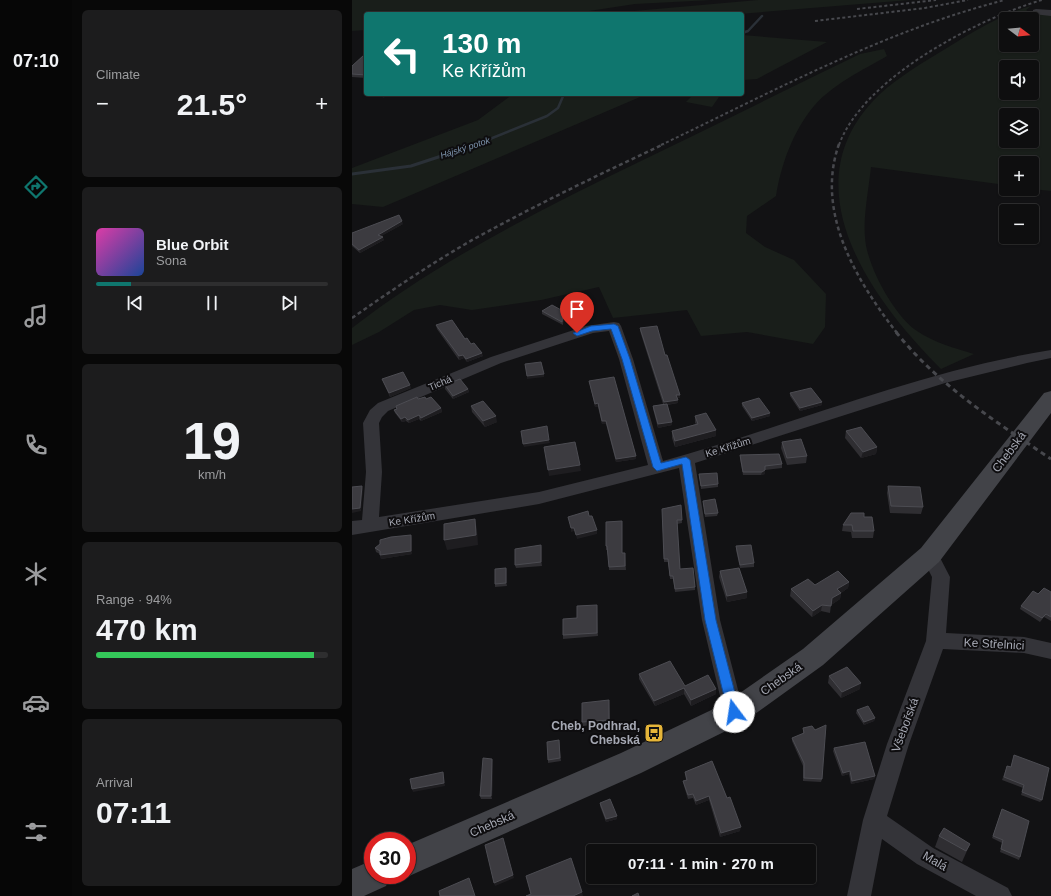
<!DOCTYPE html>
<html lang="en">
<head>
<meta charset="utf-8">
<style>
  :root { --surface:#0e0e0f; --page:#1c1c1d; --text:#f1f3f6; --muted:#9b9c9e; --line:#2e2e2f; --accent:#0f766e }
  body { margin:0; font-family:Helvetica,sans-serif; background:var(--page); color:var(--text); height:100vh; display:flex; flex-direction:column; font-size:15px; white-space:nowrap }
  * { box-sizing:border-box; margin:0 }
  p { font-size:13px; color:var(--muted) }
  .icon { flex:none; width:22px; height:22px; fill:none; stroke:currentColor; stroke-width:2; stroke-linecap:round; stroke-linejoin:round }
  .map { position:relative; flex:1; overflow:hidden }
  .side { display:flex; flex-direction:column; gap:10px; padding:10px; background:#080808; width:280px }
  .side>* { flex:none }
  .banner { position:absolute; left:12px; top:12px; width:380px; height:84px; border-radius:4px; box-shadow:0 1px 3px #0004,0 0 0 1px var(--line); background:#0f766e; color:#fff; overflow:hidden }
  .needle { width:26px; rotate:106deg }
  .tools { position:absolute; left:647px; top:12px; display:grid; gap:8px }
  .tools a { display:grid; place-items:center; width:40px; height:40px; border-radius:4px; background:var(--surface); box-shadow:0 1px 3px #0004,0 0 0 1px var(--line); font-size:20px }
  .speed { position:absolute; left:12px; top:832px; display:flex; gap:8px; font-size:20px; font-weight:700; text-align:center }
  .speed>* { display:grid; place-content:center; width:52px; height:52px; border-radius:50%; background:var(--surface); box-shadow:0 1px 3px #0004,0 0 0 1px var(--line); line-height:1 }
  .speed .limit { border:6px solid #d22; background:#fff; color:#111 }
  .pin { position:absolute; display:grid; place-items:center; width:34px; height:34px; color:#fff; margin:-41px -17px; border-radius:50% 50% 50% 0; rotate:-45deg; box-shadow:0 0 4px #0007 }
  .pin .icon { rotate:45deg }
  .me { position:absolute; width:44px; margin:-22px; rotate:346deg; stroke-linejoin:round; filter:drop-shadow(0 0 3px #0008) }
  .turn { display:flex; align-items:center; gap:14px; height:84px; padding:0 12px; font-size:18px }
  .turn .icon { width:52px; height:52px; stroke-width:2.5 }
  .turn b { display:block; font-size:28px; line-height:34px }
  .big { font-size:30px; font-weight:600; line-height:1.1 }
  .side .widget { flex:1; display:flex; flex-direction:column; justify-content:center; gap:6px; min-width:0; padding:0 14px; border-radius:6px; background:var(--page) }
  .side .dial { align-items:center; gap:0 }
  .dial b { font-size:52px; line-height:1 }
  .song { display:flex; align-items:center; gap:12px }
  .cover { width:48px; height:48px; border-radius:6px; background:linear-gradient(135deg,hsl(320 70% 55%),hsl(220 70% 35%)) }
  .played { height:4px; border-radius:2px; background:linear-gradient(90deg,var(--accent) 15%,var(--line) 15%) }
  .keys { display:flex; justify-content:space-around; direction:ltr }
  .heat { display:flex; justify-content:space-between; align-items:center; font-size:22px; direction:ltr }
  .charge { height:6px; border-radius:3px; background:linear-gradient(90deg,#34c759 94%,var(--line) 0) }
  .trip { position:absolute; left:234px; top:844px; width:230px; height:40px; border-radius:4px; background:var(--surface); box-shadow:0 1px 3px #0004,0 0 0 1px var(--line); font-weight:600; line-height:40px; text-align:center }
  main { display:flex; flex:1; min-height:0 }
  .tab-bar { display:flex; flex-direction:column; width:72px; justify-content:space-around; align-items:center; background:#060606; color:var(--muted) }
  .tab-bar .icon { width:28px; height:28px }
  .tab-bar .current { color:var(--accent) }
  .tab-bar b { font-size:18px; color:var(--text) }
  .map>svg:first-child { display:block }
  .green { fill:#191e1a; fill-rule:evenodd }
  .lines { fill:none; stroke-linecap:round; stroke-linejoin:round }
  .stream-far1 { stroke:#2a3037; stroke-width:2.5 }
  .stream { stroke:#2a3037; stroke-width:3 }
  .street { fill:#343439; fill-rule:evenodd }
  .secondary { fill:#424348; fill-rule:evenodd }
  .rail-far2 { stroke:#47484d; stroke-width:2; stroke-dasharray:3 2.5; stroke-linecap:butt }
  .rail-far1 { stroke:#47484d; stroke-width:2.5; stroke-dasharray:4 3; stroke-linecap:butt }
  .rail { stroke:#47484d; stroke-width:3; stroke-dasharray:5 4; stroke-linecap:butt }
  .wall { fill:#2f2e32 }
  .shaded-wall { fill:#1e1d20 }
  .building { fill:#3c3b40; stroke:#4c4c52 }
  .route { fill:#1a73e8; stroke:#114b97 }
  .labels { text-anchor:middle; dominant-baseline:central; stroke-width:4; stroke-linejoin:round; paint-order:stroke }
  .far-water-label { font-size:9px; font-style:italic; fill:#7d94ad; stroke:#0e0d0f }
  .street-label { font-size:10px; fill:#a5a8b3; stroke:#0e0d0f }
  .near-street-label { font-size:12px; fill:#a5a8b3; stroke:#0e0d0f }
  .near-poi-label { font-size:12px; font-weight:bold; fill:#a5a8b3; stroke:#0e0d0f; text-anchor:end }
</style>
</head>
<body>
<main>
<nav class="tab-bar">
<b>07:10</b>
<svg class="icon current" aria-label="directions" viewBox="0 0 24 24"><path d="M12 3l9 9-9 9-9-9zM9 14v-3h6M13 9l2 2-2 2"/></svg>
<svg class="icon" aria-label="music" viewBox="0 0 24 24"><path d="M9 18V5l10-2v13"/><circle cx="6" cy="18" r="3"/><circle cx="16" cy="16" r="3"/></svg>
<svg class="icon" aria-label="phone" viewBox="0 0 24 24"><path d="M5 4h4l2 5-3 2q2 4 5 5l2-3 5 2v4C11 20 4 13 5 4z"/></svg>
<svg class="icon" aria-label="climate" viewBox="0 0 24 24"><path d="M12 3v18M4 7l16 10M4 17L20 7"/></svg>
<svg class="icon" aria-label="car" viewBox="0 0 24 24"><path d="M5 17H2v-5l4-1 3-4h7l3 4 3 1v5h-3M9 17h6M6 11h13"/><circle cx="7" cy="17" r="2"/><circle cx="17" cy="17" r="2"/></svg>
<svg class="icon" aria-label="filters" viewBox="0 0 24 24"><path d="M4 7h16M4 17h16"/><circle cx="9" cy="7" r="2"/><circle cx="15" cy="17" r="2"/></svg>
</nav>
<section class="side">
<div class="widget"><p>Climate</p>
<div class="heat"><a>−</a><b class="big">21.5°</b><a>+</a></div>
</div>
<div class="widget">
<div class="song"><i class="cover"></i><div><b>Blue Orbit</b><p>Sona</p></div></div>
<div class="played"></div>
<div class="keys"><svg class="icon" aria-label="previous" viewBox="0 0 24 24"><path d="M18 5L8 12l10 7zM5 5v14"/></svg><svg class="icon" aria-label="pause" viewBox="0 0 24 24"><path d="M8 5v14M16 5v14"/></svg><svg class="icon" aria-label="next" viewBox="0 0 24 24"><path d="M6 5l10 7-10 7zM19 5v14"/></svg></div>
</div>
<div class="widget dial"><b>19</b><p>km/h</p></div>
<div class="widget"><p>Range · 94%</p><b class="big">470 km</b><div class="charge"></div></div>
<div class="widget"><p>Arrival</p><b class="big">07:11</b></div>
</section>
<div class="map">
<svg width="699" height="896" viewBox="0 0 699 896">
  <rect width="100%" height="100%" fill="#121214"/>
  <g class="green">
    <path d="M0,0h360l-77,4 -46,7 -37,3h-45l-28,-3 -20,3h-93v16l-14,1z"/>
    <path d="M406,0h152l-171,14h-139z"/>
    <path d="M679,6l-5,4 5,3 20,2v176l-19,-2v-26h-26v22l-135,-18c-2,20 -8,50 -6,70 1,27 29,79 52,94 18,12 37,17 57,23l-33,15c-67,-67 -151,-179 -68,-268 18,-19 41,-33 64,-47 30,-18 59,-38 94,-48zM654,19h26v26h-26zM654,67h26v26h-26zM654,115h26v26h-26z"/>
    <path d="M390,35l85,7 -70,37 -15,1z"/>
    <path d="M532,49l3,7c-24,14 -54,28 -73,50 -21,25 -33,59 -38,90l-29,20 -1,17 19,14 29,13 32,34 -1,33 -12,17 -66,-12 -46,4 -14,-26 -74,8 -14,-31 -58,13 -69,10 -32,-5 -26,5 -35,22 -27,13v-17c89,-69 190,-119 291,-168 72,-35 145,-71 217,-106z"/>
    <path d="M161,94h134l-264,113 -31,-3v-36l126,-48z"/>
    <path d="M342,94h27l-9,13 -26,-5z"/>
  </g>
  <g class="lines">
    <g class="stream-far1">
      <path d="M390,33l6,-2 14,-15"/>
      <path d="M123,145l72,-29 11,-8 6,-14"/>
    </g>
    <path class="stream" d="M0,174l59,-8 67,-22"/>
    <g class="street">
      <path d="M684,9l15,1v6l-18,-2v-4z"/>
      <path d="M262,322l5,1 2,3 12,33 30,102c130,-36 255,-90 388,-111v8l-24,5 -82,20 -250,80 25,157 24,93 -3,6 -7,3 -7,-3 -3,-6 -22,-93 -23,-152 -140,36 -187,31v-14l10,-1 4,-48 -3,-49 7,-13 8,-7 113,-46 95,-31zM257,331l10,28 29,106 -109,27 -160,25 3,-45 -3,-49 3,-6 6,-6 113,-48 92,-30z"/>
      <path d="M578,548l6,2 14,27 -4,56 78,4 27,6v16l-27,-6 -81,-4 -34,95 -22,72 46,32 75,40 4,8h-36l-59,-32 -35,-25 -11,57h-24l16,-76 24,-76 39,-103 6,-64 -11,-22 3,-5z"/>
    </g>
    <g class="secondary">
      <path d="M699,391v22l-112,149 -116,103 -79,57 -103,51 -223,99 -11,5 -5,-2h5v-30l214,-92 103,-49 79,-55 118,-101 123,-155z"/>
      <path d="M21,860v15h18l-5,11 -22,10h-12v-27z"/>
    </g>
    <g class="rail-far2">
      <path d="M505,9l79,-9"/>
      <path d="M463,21l110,-13 43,-8"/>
      <path d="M309,145c113,-54 223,-114 344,-145"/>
      <path d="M487,145c24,-67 138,-126 203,-145"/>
    </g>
    <g class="rail-far1">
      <path d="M487,144c-24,68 17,136 58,189"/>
      <path d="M0,318c40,-28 80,-55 122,-79 62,-34 126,-65 190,-95"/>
    </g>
    <path class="rail" d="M544,332c43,54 99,89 155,127"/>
  </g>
  <g class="wall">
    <path d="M14,55v23l-14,-1v-11z"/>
    <path d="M51,224l-22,12 3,4 -24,13 -8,-7v-13z"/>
    <path d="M190,311l22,3 -1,11 -21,-11z"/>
    <path d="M84,325l29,14 6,5 12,12 -16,6 -3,-4 -5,2 -22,-31z"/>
    <path d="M288,328l25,27 15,43h-3l1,5 -11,2 5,20 -14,3 -5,-19v-3l10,-2 -23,-73z"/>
    <path d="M30,379l29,9 -21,9z"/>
    <path d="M237,381l47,78 -20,3 -10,-38h-4l-4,-17h-3z"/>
    <path d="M93,385l23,4 1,3 -16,7 -8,-10z"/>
    <path d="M438,393l32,9v3l-22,6 -10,-15z"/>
    <path d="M66,399h8l15,9 1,4 -21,9 -2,-2 -10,4 -3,-2 -4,1 -7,-9 -1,-3 2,-1v-3z"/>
    <path d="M390,403l28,13 -18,5 -10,-15z"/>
    <path d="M119,406l26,16 -12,5 -13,-15z"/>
    <path d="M343,416l21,14v6l-41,11 -3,-9v-7l24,-7 -1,-1z"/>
    <path d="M494,431l31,16 -1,7 -15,4 -16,-20z"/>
    <path d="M430,442l25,14 -1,7 -19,2 -6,-17z"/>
    <path d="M388,455l42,9v4l-17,2v4l-4,1h-18l-3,-16z"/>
    <path d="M347,474l19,10v3l-17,2z"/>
    <path d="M536,486l35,21 -2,7 -31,-1 -3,-20z"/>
    <path d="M351,501l15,12 -1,3 -12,1z"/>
    <path d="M329,505l1,18 -5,1 3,45 15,18v3l-20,2 -2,-13h-3l-2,-17h-4l-2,-53z"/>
    <path d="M512,517l10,14 -1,7h-21l-1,-6 -9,-1 1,-6z"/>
    <path d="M270,524v29h3l1,17h-17l-1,-20h-2v-4z"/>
    <path d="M60,538v16l-31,5 -1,-5 -4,-2 -1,-4z"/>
    <path d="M189,545l1,4v17l-26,2 -1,-3z"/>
    <path d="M384,546l18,17v4l-14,1 -4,-18z"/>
    <path d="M154,568l1,3v15l-12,1v-3z"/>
    <path d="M368,571l27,21v6l-20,4 -8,-25z"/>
    <path d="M497,582l-1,6 -7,5 -1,6 -9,6 -1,8 -9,-2 -9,6 -22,-21 1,-7 24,-4z"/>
    <path d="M699,592v29l-7,-4 -4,5 -20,-13 1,-3 17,-12z"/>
    <path d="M245,605l1,31 -35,3v-4l14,-17z"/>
    <path d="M287,674l46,12 31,8 -25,12 -7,-12 -29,12 -16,-27z"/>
    <path d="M477,676l31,13 -19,9 -13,-15z"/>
    <path d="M257,700l1,23 -27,3 -1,-4z"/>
    <path d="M505,710l18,8 -1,3 -10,4 -8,-12z"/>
    <path d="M451,728l19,51 -1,3 -18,-1v-15l-11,-25v-3l11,-4z"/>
    <path d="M207,740l2,21 -13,2v-3z"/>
    <path d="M482,748l41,28 -1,3 -23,5 -2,-10 -7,2 -9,-25z"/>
    <path d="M662,755l28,45 -2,2 -19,-7 2,-7 -21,-8 5,-14 4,1z"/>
    <path d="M140,759l1,3 -1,37h-11l-1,-3z"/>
    <path d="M360,761l28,70 -20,6 -11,-37 -13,5 -3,-7 -5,1 -4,-13 -1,-5 3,-1 -1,-8z"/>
    <path d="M248,803l17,13v3l-11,3 -6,-16z"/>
    <path d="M650,809l18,48 -1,3 -19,-8 2,-9 -10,-5z"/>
    <path d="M587,836l31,8 -8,18 -27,-15z"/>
  </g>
  <g class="shaded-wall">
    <path d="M32,94h7l-8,4 -1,-3z"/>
    <path d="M50,221l1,3 -25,14v-3z"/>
    <path d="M31,237l1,3 -24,13 -1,-3z"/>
    <path d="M130,353l1,3 -16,6 -1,-3z"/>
    <path d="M111,355l1,3 -5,2v-4z"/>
    <path d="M192,374v3l-17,2v-3z"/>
    <path d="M58,385l1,3 -21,9 -1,-4z"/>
    <path d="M116,389l1,3 -16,7v-3z"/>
    <rect x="324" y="395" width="4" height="3"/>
    <path d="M326,400v3l-14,2v-3z"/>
    <path d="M470,402v3l-22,6v-3z"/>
    <path d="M246,403v4h-3v-3z"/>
    <path d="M89,408l1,4 -21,9v-3z"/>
    <path d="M418,413v3l-18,5v-3z"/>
    <path d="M67,415v4l-10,4 -1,-3z"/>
    <path d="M144,416l1,6 -12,5 -2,-6z"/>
    <path d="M53,417l1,4 -4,1 -1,-3z"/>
    <rect x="250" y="421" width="4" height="3"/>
    <path d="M320,422v3l-14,3v-4z"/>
    <path d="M364,430v6l-41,11v-6z"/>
    <path d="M197,440l1,3 -26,4 -1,-3z"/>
    <path d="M525,447l-1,7 -15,4 2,-6z"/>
    <path d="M284,456v3l-20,3v-3z"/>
    <path d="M228,465l1,6 -32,5 -1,-6z"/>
    <path d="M413,470v4l-4,1 1,-3z"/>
    <path d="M10,486l1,3 -2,22 -9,2v-4z"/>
    <path d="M123,519l2,10 1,16 -31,5 -3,-10z"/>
    <path d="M219,528h3v3l-3,1z"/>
    <path d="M245,530v4l-20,5 -1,-4z"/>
    <path d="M59,535l1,3v16l-31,5 -1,-4z"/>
    <path d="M189,545l1,4v17l-1,-4z"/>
    <path d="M154,568l1,3v15l-1,-3z"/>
    <path d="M497,582l-1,6 -7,5 -1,6 -9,6 1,-7 5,-9z"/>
    <path d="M395,592v6l-20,4v-6z"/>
    <path d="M470,605l-1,6 -9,6 1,-6z"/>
    <path d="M509,683l-1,6 -19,9 1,-6z"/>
    <path d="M332,688v6l-29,12 -1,-5z"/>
    <path d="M364,689v5l-25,12v-6z"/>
    <path d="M523,718l-1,3 -10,4v-3z"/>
    <path d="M140,759l1,3 -1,37 -1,-3z"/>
    <path d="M498,771l-1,3 -7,2 1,-3z"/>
    <path d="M91,772l1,3 1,11 -32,6 -1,-3z"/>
    <path d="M523,776l-1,3 -23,5 1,-3z"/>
    <path d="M357,796v4l-13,5v-4z"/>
    <path d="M265,816v3l-11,3v-3z"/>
    <path d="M389,827l-1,4 -20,6 1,-4z"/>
    <path d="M152,841l10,37 -19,8 -1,-3z"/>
    <path d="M230,892l1,4h-10z"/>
  </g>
  <g class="building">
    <path d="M12,55h2v20l-14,-1v-8z"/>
    <path d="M47,215l3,6 -24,14 5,2 -24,13 -7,-6v-11z"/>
    <path d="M200,305l11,6 -1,11 -20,-11z"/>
    <path d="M100,320l13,19 2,-1 4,6 3,-1 8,10 -16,6 -3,-4 -4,1 -23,-31z"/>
    <path d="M305,326l8,29h2l13,40h-4l2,5 -14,2 -24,-74z"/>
    <path d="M189,362l3,12 -17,2 -2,-12z"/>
    <path d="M51,372l7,13 -21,8 -7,-14z"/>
    <path d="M262,377l22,79 -20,3 -10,-38h-4l-4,-18 -3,1 -6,-23z"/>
    <path d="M108,379l8,10 -15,7 -8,-11z"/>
    <path d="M459,388l11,14 -22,6 -10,-15z"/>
    <path d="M65,397l1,2 7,-2 1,2 5,-2 10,11 -20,10 -2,-3 -11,5 -3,-3 -4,2 -7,-9 3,-1 -1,-3z"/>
    <path d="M407,398l11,15 -18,5 -10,-15z"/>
    <path d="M131,401l13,15 -13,5 -12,-15z"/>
    <path d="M315,404l5,18 -14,2 -5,-18z"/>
    <path d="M354,413l10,17 -41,11 -3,-10 26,-7 -3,-8z"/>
    <path d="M195,426l2,14 -26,4 -2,-13z"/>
    <path d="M509,427l16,20 -14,5 -17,-21z"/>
    <path d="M449,439l6,17 -20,2 -5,-16z"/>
    <path d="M223,442l5,23 -32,5 -4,-23z"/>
    <path d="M427,454l3,10 -17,2v4l-3,2h-19l-3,-17z"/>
    <path d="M365,473l1,11 -17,2 -2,-12z"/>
    <path d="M10,486l-2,22 -8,1v-22z"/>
    <path d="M536,486l32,1 3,20 -32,-1z"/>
    <path d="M363,499l3,14 -13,1 -2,-13z"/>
    <path d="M329,505l1,15h-5l3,49 13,-1 2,19 -20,2 -2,-13h-3l-2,-17h-4l-2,-50z"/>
    <path d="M236,511l1,5h3l5,14 -21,5 -2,-7h-3l-3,-11z"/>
    <path d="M499,513h13v4h8l2,14h-21l-1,-6h-9z"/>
    <path d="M123,519l1,16 -32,5v-16z"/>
    <path d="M270,521v32h3v13l-16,1 -2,-21h-1v-24z"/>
    <path d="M59,535v16l-31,4v-4l-5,-3 5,-4v-4l11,-3z"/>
    <path d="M189,545v17l-26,3v-16z"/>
    <path d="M399,545l3,18 -14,2 -4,-19z"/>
    <path d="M154,568v15l-11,1v-15z"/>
    <path d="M387,568l8,24 -20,4 -7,-25z"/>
    <path d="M486,571l11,11 -12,7 4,4 -9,5 -1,8 -9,-1 -9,6 -22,-22 17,-10 7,6z"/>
    <path d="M692,588l7,4v25l-5,-3 -4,4 -21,-12 12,-15 5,3z"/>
    <path d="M245,605v28l-34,2v-16l14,-1v-12z"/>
    <path d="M318,661l15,25 23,-11 8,14 -25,11 -7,-12 -30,13 -15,-27z"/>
    <path d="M495,667l14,16 -19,9 -13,-16z"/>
    <path d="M257,700v20l-27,2v-19z"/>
    <path d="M516,706l7,12 -11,4 -7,-12z"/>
    <path d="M474,725l-4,54 -18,-1v-15l-12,-25 12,-5 -1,-5 9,-2 3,4z"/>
    <path d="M207,740l1,18 -12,2 -1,-18z"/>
    <path d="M513,742l10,34 -23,5 -2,-10 -7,2 -9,-25z"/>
    <path d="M662,755l35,13 -7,32 -20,-8 2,-7 -20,-8 3,-11 4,1z"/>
    <path d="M131,758l9,1 -1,37h-11z"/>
    <path d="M360,761l15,37 3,-1 11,30 -20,6 -12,-37 -13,5 -3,-7 -5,1 -5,-14 4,-1 -2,-8z"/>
    <path d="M91,772l1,11 -32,6 -2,-10z"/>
    <path d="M258,799l7,17 -11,3 -6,-16z"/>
    <path d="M650,809l27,12 -9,36 -19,-8 2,-9 -10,-4z"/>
    <path d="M592,828l26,16 -4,7 -27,-15z"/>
    <path d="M151,838l10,37 -19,8 -9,-38z"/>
    <path d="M219,858l11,34 -9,4h-47l5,-2 -5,-18z"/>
    <path d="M117,878l6,18h-35l-1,-5z"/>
    <path d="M286,893l1,3h-7z"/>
  </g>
  <path class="route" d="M262,324l4,2 12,33 31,104 25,-6 4,3 26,160 24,92 -2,4 -4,2 -4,-2 -2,-4 -23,-92 -23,-156 -25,7 -4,-4 -31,-108 -11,-30 -19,2 -15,5 -4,-3 18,-7z"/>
  <defs>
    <symbol id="bus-square" viewBox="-11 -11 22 22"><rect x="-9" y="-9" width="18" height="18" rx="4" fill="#e5b539" stroke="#0e0d0f"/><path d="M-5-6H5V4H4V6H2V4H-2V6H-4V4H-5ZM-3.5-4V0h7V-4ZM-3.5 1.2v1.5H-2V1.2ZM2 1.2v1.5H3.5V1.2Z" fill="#111"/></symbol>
  </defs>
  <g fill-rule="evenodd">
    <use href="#bus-square" x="291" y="722" width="22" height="22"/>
  </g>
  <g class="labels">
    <g class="far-water-label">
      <text transform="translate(113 148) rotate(-18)">Hájský potok</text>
    </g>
    <g class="street-label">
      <text transform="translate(88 383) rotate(-23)">Tichá</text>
      <text transform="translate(376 447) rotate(-17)">Ke Křížům</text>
      <text transform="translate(60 519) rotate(-9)">Ke Křížům</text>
    </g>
    <g class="near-street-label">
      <text transform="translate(657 452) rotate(-53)">Chebská</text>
      <text transform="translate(642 644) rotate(3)">Ke Střelnici</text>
      <text transform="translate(429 679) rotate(-35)">Chebská</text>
      <text transform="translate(553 725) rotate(-70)">Všebořská</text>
      <text transform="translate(140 824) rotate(-24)">Chebská</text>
      <text transform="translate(583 861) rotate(30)">Malá</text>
    </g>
    <g class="near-poi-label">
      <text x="288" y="726">Cheb, Podhrad,<tspan x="288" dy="14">Chebská</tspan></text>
    </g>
  </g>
</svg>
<div class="tools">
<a><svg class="needle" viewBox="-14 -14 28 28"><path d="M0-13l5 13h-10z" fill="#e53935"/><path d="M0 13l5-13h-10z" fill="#9b9c9e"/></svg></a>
<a><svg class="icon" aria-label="sound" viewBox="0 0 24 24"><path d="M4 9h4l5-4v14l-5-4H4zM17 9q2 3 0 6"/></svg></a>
<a><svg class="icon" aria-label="layers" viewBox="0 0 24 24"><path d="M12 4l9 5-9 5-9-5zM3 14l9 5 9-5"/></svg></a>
<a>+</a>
<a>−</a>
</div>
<div class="speed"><div class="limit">30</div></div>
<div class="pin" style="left:225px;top:333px;background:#d93025"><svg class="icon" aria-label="arrive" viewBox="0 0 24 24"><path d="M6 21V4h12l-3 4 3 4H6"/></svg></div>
<svg class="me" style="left:382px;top:712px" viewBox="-20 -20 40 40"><circle r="19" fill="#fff"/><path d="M0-13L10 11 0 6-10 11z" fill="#1a73e8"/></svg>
<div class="trip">07:11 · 1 min · 270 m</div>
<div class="banner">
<div class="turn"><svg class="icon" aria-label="left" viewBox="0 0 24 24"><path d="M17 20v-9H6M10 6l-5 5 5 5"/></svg><div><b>130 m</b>Ke Křížům</div></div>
</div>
</div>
</main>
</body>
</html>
